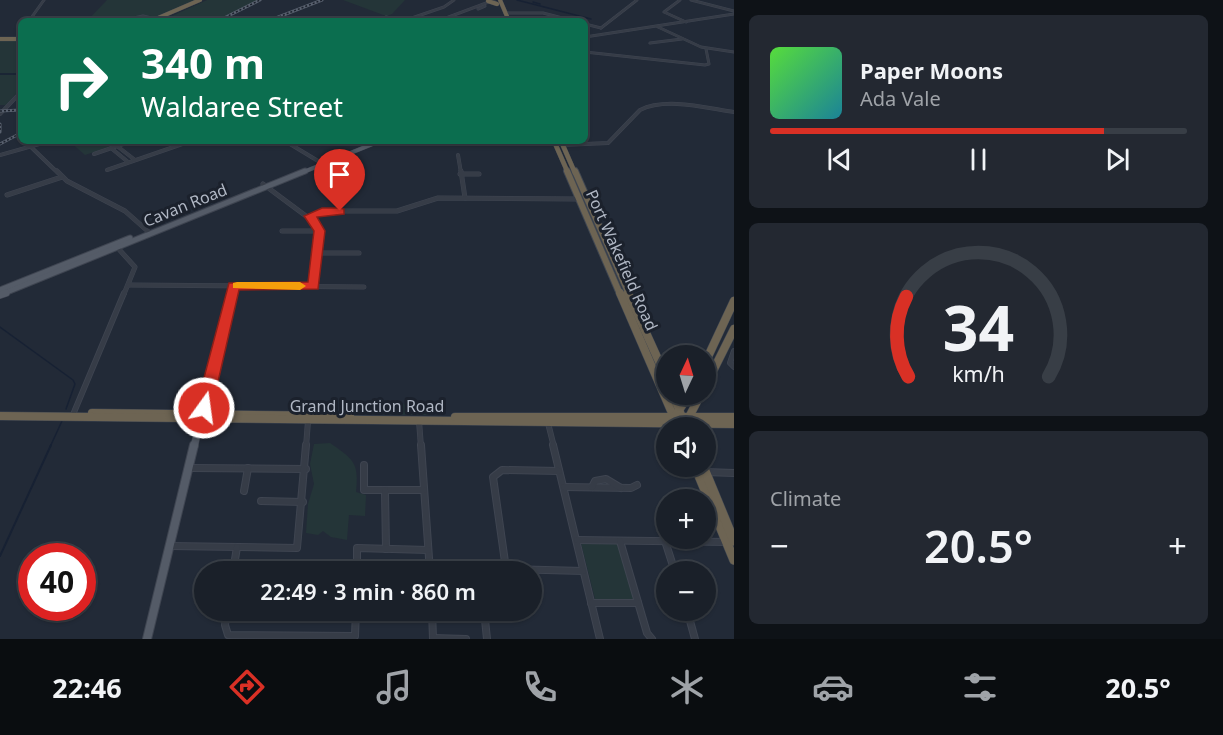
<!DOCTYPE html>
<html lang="en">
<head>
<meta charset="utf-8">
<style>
  :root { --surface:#1a2029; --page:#232831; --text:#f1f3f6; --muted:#9fa3a8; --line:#383e46; --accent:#d93025 }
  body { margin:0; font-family:"Noto Sans",sans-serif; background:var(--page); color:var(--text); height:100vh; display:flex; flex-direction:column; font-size:22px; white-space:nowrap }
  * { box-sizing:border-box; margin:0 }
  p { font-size:20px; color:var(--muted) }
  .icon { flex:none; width:33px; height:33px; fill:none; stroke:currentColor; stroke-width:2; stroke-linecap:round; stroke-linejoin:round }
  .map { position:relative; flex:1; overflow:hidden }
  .panel { display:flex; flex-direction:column; gap:15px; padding:15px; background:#0e1217; width:489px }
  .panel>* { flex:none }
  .guide { position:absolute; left:18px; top:18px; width:570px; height:126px; border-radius:9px; box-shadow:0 2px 4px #0004,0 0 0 2px var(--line); background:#0b6e4f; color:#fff; overflow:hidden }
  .needle { width:39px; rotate:4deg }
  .fabs { position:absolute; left:656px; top:345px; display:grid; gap:12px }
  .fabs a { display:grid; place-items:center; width:60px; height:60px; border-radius:50%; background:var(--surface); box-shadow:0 2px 4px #0004,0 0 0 2px var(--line); font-size:30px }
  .speed { position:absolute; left:18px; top:543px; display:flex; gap:12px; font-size:30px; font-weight:700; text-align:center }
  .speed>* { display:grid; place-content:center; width:78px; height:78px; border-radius:50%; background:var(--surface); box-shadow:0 2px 4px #0004,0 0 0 2px var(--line); line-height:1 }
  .speed .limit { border:9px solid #d22; background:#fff; color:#111 }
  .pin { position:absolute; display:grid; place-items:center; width:51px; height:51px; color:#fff; margin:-62px -26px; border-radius:50% 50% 50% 0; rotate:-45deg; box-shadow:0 0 6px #0007 }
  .pin .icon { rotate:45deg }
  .me { position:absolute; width:66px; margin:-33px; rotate:14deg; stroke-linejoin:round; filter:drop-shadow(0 0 4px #0008) }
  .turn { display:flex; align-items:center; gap:21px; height:126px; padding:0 24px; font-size:27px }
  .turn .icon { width:78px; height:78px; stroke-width:2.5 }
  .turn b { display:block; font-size:42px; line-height:51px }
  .big { font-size:45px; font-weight:600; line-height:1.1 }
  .panel .card { flex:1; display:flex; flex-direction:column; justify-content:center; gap:9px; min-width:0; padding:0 21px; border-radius:9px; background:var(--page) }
  .panel .dial { align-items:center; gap:0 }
  .dial svg { height:156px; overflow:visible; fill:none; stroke:var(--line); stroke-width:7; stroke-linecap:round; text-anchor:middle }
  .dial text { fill:var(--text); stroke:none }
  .song { display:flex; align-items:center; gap:18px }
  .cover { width:72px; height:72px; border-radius:9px; background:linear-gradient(135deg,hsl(110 70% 55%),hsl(190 70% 35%)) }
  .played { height:6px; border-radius:3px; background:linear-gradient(90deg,var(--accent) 80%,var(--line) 80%) }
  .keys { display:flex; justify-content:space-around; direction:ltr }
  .heat { display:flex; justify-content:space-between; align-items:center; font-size:33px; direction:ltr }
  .trip { position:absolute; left:194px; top:561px; width:348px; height:60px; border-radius:30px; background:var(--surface); box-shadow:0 2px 4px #0004,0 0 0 2px var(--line); font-weight:600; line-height:60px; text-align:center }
  .dock { display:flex; height:96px; justify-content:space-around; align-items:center; background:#0a0d10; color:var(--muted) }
  .dock .icon { width:42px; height:42px }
  .dock .selected { color:var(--accent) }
  .dock b { font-size:27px; color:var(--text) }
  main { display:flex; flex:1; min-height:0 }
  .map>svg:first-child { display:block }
  .green { fill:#243538 }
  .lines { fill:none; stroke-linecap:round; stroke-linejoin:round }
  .stream-far1 { stroke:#172133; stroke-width:1.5 }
  .stream { stroke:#172133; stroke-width:2 }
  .minor-far4-casing { stroke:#3f4551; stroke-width:3 }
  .minor-far3-casing { stroke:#3f4551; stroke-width:4 }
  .minor-far2-casing { stroke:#3f4551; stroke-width:5 }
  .minor-far1-casing { stroke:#3f4551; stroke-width:6 }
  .minor-casing { stroke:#3f4551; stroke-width:8 }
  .major-far3-casing { stroke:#3f4551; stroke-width:4.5 }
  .major-far2-casing { stroke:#3f4551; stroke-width:7 }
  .major-far1-casing { stroke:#3f4551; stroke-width:8 }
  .major-casing { stroke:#3f4551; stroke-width:10 }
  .highway-far4-casing { stroke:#404752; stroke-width:4.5 }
  .highway-far3-casing { stroke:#404752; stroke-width:5 }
  .highway-far2-casing { stroke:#404752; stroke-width:8 }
  .highway-far1-casing { stroke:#404752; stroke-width:9 }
  .highway-casing { stroke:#404752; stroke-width:10 }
  .minor-far4 { stroke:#363c47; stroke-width:2 }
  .minor-far3 { stroke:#363c47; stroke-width:3 }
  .minor-far2 { stroke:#363c47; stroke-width:4 }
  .minor-far1 { stroke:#363c47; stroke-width:4.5 }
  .minor { stroke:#363c47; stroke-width:6 }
  .major-far3 { stroke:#545b67; stroke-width:4 }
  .major-far2 { stroke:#545b67; stroke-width:5 }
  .major-far1 { stroke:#545b67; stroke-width:7 }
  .major { stroke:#545b67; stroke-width:8 }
  .highway-far4 { stroke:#6d6453; stroke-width:4 }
  .highway-far3 { stroke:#6d6453; stroke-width:4.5 }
  .highway-far2 { stroke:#6d6453; stroke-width:6 }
  .highway-far1 { stroke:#6d6453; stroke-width:8 }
  .highway { stroke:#6d6453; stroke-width:9 }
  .rail-casing { stroke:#58606e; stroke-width:3 }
  .rail { stroke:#1b212c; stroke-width:1.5; stroke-dasharray:2; stroke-linecap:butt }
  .route { fill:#d93025; stroke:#8d1f18; stroke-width:1.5 }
  .slow { fill:#f59e0b }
  .labels { text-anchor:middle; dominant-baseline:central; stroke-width:6; stroke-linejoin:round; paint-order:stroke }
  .street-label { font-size:16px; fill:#b0b7c4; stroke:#1b212c }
</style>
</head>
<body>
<main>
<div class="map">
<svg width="734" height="639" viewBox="0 0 734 639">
  <rect width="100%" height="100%" fill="#222a37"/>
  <g class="green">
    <path d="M107,0h91l-41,17 -13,-2 -27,6h-30z"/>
    <path d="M207,0h53l-42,21h-57z"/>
    <path d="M343,0h62l-13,14 -6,2z"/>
    <path d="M0,40h21v36l-3,4h3v8l-15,17h-6z"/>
    <path d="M69,141h58l-42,14z"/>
    <path d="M364,402l67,4v9l-63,-1z"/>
    <path d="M330,443c24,17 29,19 26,49l10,3 -1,21 -16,-1 -2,25 -16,-3 -8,-6 -5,4 -12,-2 2,-29 6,-20 -4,-20 4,-20z"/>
    <path d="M581,543h37l17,57 -40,-1z"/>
    <path d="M263,564l79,2v5h-80z"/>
    <path d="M257,611h83v9l-84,-1z"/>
  </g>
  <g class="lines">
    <g class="stream-far1">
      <path d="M517,0l74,19"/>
      <path d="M533,2l7,2"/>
      <path d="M0,74h21"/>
      <path d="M0,327l73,53 2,4 -9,25"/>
      <path d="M50,447l12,-26"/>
    </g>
    <path class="stream" d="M0,556l51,-111"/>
    <defs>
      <g id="minor-far4">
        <path d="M680,0l-16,12 22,10"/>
        <path d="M691,0l43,11"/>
        <path d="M478,9l7,-3"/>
        <path d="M505,13h38l31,8"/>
        <path d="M386,17l17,3"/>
        <path d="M29,21l15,-21"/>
        <path d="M120,21l23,-5 18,4"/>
        <path d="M403,21l41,-14 10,-7"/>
        <path d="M438,21l56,-21"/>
        <path d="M585,24l16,4"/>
        <path d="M658,27l43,20 33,5"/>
        <path d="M601,28l36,-28"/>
        <path d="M585,37l149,-23"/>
        <path d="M650,43l32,-4"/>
        <path d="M585,52l120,13 4,-1 -3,-15"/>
      </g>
      <g id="minor-far3">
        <path d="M0,114l21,-22"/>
        <path d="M285,141l38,23"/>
        <path d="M563,145l45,-2 32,-33c26,-13 66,-2 94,2"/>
        <path d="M117,146l18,14"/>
        <path d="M31,147l27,26"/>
        <path d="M111,148l17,14"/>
        <path d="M94,154l38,-13"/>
        <path d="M0,155l50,-14"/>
        <path d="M458,155l3,18"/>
        <path d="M107,170l84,-29"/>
      </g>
      <g id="minor-far2">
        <path d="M57,171l10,10 58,30 26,23"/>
        <path d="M461,171l4,27"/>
        <path d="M460,174h19"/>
        <path d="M263,184l55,41 -4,61"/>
        <path d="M7,195l55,-18"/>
        <path d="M310,216l17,-5h70l41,-13 140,1"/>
        <path d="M282,231h37"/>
        <path d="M116,246l19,21 -11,27"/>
        <path d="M316,253h43"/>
        <path d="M128,285l236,2"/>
        <path d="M231,294l2,-8"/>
      </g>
      <g id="minor-far1">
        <path d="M734,351l-4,12 4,4"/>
        <path d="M203,414l28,-121"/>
        <path d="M72,417l52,-124"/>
        <path d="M419,421l2,26"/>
        <path d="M548,423l6,24"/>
        <path d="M306,447l2,-26"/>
      </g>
      <g id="minor">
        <path d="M421,445l9,127"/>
        <path d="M553,445l47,194"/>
        <path d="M364,465v25h60"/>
        <path d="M190,468l116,1"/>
        <path d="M705,472l29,1"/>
        <path d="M564,487l67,1 6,-3"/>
        <path d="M592,487l3,-6 11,-2 15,9"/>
        <path d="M385,490l1,59"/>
        <path d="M244,491l4,-23"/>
        <path d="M261,501l42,1"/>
        <path d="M577,540l150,2"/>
        <path d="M620,541l27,92 5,6"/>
        <path d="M665,541l10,31"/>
        <path d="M170,546l127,2 9,-103"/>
        <path d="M430,567l153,4"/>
        <path d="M506,569l-13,-92 9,-7 57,1"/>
        <path d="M233,572l4,-25"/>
        <path d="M357,572v-24l71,2"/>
        <path d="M591,603h47"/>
        <path d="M227,610l-2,15 3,10 127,1 1,-26"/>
        <path d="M432,610l1,29"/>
        <path d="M484,610l3,29"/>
        <path d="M687,610l8,29"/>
        <path d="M433,638l33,1"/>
      </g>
      <path id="major-far3" d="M301,173l79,-32"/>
      <g id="major-far2">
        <path d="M0,290l130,-52"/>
        <path d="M2,294l303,-123"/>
      </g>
      <g id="major-far1">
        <path d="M0,295l6,-2"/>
        <path d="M194,447l8,-33"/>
      </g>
      <path id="major" d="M147,639l47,-194"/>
      <g id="highway-far4">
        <path d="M500,0l9,21"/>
        <path d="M488,1l9,3"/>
        <path d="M151,21l49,-21"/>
        <path d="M0,39h21"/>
      </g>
      <g id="highway-far3">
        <path d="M554,141l14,32"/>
        <path d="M561,141l14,32"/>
      </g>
      <g id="highway-far2">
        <path d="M567,171l53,123"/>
        <path d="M575,171l54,123"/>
      </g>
      <g id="highway-far1">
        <path d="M620,293l55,127"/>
        <path d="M628,293l38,84"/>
        <path d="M705,363l29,-62"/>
        <path d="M705,387l29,-58"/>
        <path d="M673,394l10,26"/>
        <path d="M92,413l258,3"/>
        <path d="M677,413l13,-19"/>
        <path d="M0,416l734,8"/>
        <path d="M455,417h279"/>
        <path d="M688,419l13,-25"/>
        <path d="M199,430l15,-10"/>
      </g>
      <g id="highway">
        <path d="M695,466l39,94"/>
        <path d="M703,466l31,75"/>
      </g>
    </defs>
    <use href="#minor-far4" class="minor-far4-casing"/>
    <use href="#minor-far3" class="minor-far3-casing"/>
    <use href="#minor-far2" class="minor-far2-casing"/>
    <use href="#minor-far1" class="minor-far1-casing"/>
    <use href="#minor" class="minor-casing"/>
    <use href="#major-far3" class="major-far3-casing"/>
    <use href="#major-far2" class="major-far2-casing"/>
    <use href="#major-far1" class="major-far1-casing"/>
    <use href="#major" class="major-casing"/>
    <use href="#highway-far4" class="highway-far4-casing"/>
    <use href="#highway-far3" class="highway-far3-casing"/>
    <use href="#highway-far2" class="highway-far2-casing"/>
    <use href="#highway-far1" class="highway-far1-casing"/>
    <use href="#highway" class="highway-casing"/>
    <use href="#minor-far4" class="minor-far4"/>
    <use href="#minor-far3" class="minor-far3"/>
    <use href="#minor-far2" class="minor-far2"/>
    <use href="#minor-far1" class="minor-far1"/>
    <use href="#minor" class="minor"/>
    <use href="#major-far3" class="major-far3"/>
    <use href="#major-far2" class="major-far2"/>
    <use href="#major-far1" class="major-far1"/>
    <use href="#major" class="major"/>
    <use href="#highway-far4" class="highway-far4"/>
    <use href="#highway-far3" class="highway-far3"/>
    <use href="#highway-far2" class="highway-far2"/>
    <use href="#highway-far1" class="highway-far1"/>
    <use href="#highway" class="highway"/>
    <defs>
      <g id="rail">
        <path d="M218,21l42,-21"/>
        <path d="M268,21l54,-21"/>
        <path d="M0,111l21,-1"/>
        <path d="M0,124v8"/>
        <path d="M0,144l21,-11"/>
      </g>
    </defs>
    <use href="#rail" class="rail-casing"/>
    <use href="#rail" class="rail"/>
  </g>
  <path class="route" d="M340,208l4,1v5l-27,3 8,14 -7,58 -79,1 -27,118 -2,4h-12l-2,-4 33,-125 79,-1 6,-51 -10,-15 18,-8z"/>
  <path class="slow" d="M237,282h63l6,4 -6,4 -67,-2v-5z"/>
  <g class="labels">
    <g class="street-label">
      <text transform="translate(185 205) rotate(-22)">Cavan Road</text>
      <text transform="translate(622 260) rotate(66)">Port Wakefield Road</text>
      <text x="367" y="406">Grand Junction Road</text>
    </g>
  </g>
</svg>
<div class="fabs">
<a><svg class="needle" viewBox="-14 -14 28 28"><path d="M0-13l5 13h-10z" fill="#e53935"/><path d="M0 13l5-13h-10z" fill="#9fa3a8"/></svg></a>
<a><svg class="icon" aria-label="sound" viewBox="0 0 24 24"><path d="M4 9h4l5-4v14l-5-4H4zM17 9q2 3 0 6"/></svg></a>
<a>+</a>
<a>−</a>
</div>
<div class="speed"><div class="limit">40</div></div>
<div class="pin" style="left:340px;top:211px;background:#d93025"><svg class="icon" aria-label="arrive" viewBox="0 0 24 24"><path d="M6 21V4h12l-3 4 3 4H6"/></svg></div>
<svg class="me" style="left:204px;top:408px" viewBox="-20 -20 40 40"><circle r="17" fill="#d93025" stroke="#fff" stroke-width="3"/><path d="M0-11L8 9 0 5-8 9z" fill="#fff"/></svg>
<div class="trip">22:49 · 3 min · 860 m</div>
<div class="guide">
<div class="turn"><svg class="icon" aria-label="right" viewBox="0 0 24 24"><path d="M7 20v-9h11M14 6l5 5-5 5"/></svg><div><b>340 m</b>Waldaree Street</div></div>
</div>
</div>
<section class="panel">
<div class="card">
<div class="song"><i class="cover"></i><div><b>Paper Moons</b><p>Ada Vale</p></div></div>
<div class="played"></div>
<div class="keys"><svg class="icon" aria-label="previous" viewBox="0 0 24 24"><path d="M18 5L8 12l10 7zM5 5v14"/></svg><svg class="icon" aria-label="pause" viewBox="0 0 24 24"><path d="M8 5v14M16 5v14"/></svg><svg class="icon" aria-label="next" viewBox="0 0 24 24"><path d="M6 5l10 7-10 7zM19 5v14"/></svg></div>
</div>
<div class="card dial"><svg viewBox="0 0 100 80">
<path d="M14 69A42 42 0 1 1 86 69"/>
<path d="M14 69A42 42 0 0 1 13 28" stroke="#d93025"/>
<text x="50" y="56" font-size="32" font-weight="700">34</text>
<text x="50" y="72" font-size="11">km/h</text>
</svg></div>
<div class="card"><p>Climate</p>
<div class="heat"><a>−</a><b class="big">20.5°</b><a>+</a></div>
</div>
</section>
</main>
<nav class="dock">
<b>22:46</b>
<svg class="icon selected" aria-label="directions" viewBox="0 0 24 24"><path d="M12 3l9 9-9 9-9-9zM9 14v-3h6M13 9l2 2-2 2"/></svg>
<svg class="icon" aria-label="music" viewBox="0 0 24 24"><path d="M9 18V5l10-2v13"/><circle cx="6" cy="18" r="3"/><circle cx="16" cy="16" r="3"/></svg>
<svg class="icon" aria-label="phone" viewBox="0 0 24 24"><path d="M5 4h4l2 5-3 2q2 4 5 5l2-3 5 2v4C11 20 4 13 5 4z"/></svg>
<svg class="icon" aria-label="climate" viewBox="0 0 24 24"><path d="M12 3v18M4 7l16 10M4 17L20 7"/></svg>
<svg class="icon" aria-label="car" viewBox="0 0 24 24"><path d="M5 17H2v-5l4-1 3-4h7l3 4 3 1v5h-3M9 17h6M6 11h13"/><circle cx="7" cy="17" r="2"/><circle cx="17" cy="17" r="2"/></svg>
<svg class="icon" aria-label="filters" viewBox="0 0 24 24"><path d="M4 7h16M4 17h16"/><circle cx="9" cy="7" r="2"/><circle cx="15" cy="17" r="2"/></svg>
<b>20.5°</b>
</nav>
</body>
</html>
